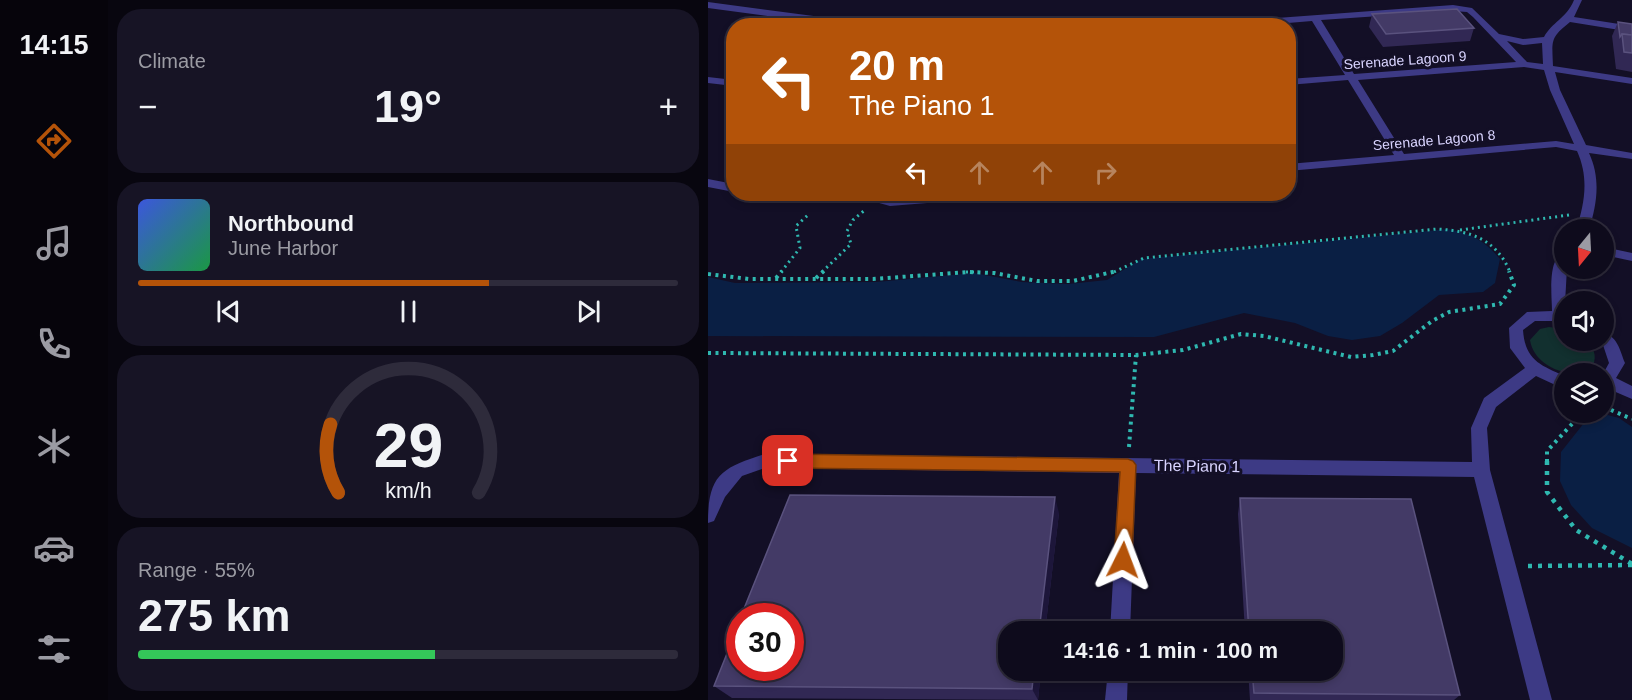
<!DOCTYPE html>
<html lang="en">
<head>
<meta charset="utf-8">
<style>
  :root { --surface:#0e0b1c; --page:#171425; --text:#f1f3f6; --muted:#9b9ba3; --line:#2e2b3b; --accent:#b45309 }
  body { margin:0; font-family:Helvetica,sans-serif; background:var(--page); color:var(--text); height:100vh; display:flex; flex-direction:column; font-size:22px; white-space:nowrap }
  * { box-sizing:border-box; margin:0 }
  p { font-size:20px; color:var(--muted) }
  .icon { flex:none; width:33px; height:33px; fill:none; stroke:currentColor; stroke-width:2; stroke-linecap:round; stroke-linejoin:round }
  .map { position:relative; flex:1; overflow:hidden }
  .panel { display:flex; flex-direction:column; gap:9px; padding:9px; background:#08060f; width:600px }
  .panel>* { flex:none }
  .guide { position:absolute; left:18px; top:18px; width:570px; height:183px; border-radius:24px; box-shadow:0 3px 9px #0003,0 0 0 2px var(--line); background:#b45309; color:#fff; overflow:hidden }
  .needle { width:39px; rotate:198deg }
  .controls { position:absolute; left:846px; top:219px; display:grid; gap:12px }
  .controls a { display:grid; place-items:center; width:60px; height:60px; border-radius:50%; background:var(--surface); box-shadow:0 3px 9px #0003,0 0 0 2px var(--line); font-size:30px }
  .speed { position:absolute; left:18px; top:603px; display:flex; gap:12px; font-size:30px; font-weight:700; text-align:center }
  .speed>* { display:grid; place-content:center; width:78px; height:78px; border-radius:50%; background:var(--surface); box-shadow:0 3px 9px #0003,0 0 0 2px var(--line); line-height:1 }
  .speed .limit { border:9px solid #d22; background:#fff; color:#111 }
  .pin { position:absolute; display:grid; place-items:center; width:51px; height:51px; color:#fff; margin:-26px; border-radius:12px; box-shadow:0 3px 9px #0006 }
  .me { position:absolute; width:66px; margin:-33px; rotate:3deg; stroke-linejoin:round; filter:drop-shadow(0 0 4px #0008) }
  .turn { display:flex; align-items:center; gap:21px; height:126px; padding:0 24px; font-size:27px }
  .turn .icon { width:78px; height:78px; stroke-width:2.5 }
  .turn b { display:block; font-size:42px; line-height:51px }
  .lanes { display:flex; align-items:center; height:57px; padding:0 24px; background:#0003; justify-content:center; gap:30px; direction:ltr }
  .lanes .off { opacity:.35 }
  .big { font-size:45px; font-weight:600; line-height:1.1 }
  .panel .card { flex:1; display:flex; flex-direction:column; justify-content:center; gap:9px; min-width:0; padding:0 21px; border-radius:24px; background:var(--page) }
  .panel .dial { align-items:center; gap:0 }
  .dial svg { height:156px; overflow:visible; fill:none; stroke:var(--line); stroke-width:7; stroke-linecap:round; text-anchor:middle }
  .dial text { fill:var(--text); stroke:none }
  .song { display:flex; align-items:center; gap:18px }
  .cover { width:72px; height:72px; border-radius:9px; background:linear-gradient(135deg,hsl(230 70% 55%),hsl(140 70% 35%)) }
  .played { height:6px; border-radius:3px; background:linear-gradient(90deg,var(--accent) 65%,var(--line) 65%) }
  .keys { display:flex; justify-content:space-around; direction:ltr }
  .heat { display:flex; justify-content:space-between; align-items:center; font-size:33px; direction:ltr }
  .charge { height:9px; border-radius:4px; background:linear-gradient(90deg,#34c759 55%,var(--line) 0) }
  .trip { position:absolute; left:290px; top:621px; width:345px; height:60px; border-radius:24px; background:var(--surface); box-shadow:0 3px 9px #0003,0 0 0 2px var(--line); font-weight:600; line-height:60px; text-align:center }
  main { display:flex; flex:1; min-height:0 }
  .tab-bar { display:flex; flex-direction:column; width:108px; justify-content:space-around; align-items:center; background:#06040b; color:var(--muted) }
  .tab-bar .icon { width:42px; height:42px }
  .tab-bar .active { color:var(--accent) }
  .tab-bar b { font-size:27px; color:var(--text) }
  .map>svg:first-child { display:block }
  .green { fill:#12302f }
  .water { fill:#0a1f44 }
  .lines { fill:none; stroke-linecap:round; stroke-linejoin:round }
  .path-far2 { stroke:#2fb8b0; stroke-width:3; stroke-dasharray:2 4; stroke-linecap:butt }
  .path-far1 { stroke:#2fb8b0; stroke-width:4; stroke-dasharray:3 4.5; stroke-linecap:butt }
  .path { stroke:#2fb8b0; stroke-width:4.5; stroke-dasharray:4 6; stroke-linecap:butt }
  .street { fill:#3d3a85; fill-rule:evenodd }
  .wall { fill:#312854 }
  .shaded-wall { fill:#1d163a }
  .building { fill:#433a66; stroke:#5a527e; stroke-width:1.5 }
  .route { fill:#b45309; stroke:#753606; stroke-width:1.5 }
  .labels { text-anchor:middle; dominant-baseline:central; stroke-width:6; stroke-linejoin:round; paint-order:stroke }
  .far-street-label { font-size:14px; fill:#d9d4ff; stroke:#130f26 }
  .street-label { font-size:16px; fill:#d9d4ff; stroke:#130f26 }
</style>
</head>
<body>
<main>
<nav class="tab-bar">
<b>14:15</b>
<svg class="icon active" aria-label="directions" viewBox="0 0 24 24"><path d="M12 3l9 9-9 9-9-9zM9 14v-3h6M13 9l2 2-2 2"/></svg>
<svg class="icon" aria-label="music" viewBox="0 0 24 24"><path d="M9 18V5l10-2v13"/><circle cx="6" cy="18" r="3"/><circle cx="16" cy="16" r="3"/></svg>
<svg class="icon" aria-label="phone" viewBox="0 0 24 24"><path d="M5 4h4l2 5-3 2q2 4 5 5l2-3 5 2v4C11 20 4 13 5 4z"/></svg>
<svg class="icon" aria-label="climate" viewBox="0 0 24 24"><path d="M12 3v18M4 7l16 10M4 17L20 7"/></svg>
<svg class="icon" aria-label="car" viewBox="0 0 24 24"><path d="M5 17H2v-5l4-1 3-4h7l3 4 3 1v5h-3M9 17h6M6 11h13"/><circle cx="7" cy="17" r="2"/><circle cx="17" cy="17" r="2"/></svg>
<svg class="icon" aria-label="filters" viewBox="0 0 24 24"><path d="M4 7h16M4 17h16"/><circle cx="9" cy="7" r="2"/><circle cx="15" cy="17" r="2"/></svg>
</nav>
<section class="panel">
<div class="card"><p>Climate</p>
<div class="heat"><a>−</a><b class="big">19°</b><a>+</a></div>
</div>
<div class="card">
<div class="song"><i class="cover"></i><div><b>Northbound</b><p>June Harbor</p></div></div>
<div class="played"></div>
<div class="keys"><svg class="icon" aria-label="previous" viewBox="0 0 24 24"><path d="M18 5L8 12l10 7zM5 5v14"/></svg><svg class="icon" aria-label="pause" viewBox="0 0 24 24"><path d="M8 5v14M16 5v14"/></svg><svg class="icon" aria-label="next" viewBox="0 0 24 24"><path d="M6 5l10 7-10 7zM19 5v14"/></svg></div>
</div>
<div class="card dial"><svg viewBox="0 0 100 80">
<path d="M14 69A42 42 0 1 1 86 69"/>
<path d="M14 69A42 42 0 0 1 10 34" stroke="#b45309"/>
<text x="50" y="56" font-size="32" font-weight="700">29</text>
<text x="50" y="72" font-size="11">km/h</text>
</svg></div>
<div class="card"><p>Range · 55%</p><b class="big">275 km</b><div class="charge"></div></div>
</section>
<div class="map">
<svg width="924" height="700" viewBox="0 0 924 700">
  <rect width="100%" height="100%" fill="#130f26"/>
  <path class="green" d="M841,327l15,2v11l22,1c8,7 11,14 7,25 -21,16 -59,1 -63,-26l10,-11z"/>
  <g class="water">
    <path d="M740,229c24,5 36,11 52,30l-5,24 -12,9 -44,3 -37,28 -22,13 -28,4 -24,-4 -33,-13 -51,-10 -90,24 -446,-1v-59l27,6 141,-1 98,-9 48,9 46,2 39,-4 34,-21z"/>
    <path d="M892,413l19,5 13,9v121l-40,-20 -21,-23 -11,-24 1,-29 27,-34z"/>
  </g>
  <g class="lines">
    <g class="path-far2">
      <path d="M752,230l109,-15"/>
      <path d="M73,272l19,-24 -4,-22 12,-11"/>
      <path d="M114,272l29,-28 -4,-13 6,-11 13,-11"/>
      <path d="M258,272h8"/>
      <path d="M406,272l30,-14 293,-29c34,2 59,10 73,43"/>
    </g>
    <g class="path-far1">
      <path d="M0,274l41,5h124l96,-7 25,1 43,8h36l44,-10"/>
      <path d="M68,278l6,-7"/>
      <path d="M108,278l8,-7"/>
      <path d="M0,353l428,2 47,-5 58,-16 23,2 87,21 22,-2 20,-4 39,-30 17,-9 51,-8 14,-19 -5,-14"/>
      <path d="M896,407l28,12"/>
      <path d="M421,447l7,-92"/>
      <path d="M839,462v-11l36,-39"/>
    </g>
    <g class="path">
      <path d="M839,461v31l29,38 56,34"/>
      <path d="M820,566l104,-1"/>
    </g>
    <g class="street">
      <path d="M866,0h8l-8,17 58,9v6l-62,-10c-20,16 -18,18 -17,44l79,12v6l-77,-12 5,18 26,55 46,8v6l-43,-6c12,26 8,50 0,77h-13c9,-28 13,-52 1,-79l-21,-4 -268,24v-7l106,-9 -46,-75 -60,5v-6l57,-4 -33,-54 -61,5h-48l4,-3 246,-18 19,3 27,26 24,5 21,-2c8,-15 22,-18 30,-37zM745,11l14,1 6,5 43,45 -162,12 -33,-54zM799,41l16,4 19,-2 1,21 -16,-2zM816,67l20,3 6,20 24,54 -18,-3 -152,13 -46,-74z"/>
      <path d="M0,2l159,21 4,3h-28l-135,-18z"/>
      <path d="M0,77l26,3v6l-26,-3z"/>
      <path d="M0,179l26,5v8l-26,-5z"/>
      <path d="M50,194l45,2 28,-2c-13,13 -60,11 -73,0z"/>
      <path d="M160,194h12l10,4 59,-4h46l-6,4 -99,8 -18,-5z"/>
      <path d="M896,247l28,6v8l-28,-6z"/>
      <path d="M856,253v15h3l-3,53h-29l-12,9c2,30 17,35 41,46v13l-28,-13 -40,31 -9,21 3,42 62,230h-22l-56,-223 -338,-4 -6,159h-20l9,-159 -354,-5 -23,8 -17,21 -11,24 -6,2c0,-49 14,-55 57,-69l707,8 -1,-34 13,-30 41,-30 -15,-20 -1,-20 18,-16 25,-1c0,-14 -5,-54 12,-58z"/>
      <path d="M896,333c14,4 16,18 21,30l-9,15 16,8v13l-28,-12 -1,-13 6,-11 -6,-18 -5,-5h6z"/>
      <path d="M400,670h20l-1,30h-22z"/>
    </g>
  </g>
  <g class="wall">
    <path d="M664,14l102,14 -4,13 -87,6 -14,-20z"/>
    <path d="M910,22l14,2v48l-16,-3 -4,-33z"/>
    <path d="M532,498l220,197 -6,5h-204l-2,-30h84v-38h-87l-7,-118z"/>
    <path d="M351,513l-14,119h-37v38h33l-3,30 -306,-2 -18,-12z"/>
  </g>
  <g class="shaded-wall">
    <path d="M347,497l4,16 -14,119h-6z"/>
    <path d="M326,670h7l-3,30 -6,-11z"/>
  </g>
  <g class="building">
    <path d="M749,9l17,19 -88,6 -14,-20z"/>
    <path d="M151,20l18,2 -4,4h-21z"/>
    <path d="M910,22l14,2v11l-10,-1 -2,3z"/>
    <path d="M914,34l10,1v18l-8,-1z"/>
    <path d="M82,495l265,2 -16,135h-31v38h26l-2,19 -318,-3 26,-65v47h50v-52h-49z"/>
    <path d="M532,498l171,1 49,196 -206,-2 -2,-23h80v-38h-83z"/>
  </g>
  <path class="route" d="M80,454l340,5 5,2 3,4 -4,95 -3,6 -6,3 -6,-3 -3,-6 6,-88 -332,-4 -6,-2 -2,-5 2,-5z"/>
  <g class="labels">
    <g class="far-street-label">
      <text transform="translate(697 60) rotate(-4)">Serenade Lagoon 9</text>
      <text transform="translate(726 140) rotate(-5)">Serenade Lagoon 8</text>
    </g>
    <g class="street-label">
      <text transform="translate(489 466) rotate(1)">The Piano 1</text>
    </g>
  </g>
</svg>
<div class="controls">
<a><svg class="needle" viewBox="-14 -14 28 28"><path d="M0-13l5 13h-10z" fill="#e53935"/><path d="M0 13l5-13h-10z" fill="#9b9ba3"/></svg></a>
<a><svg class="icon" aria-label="sound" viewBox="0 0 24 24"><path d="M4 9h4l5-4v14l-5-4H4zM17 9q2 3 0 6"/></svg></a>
<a><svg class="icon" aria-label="layers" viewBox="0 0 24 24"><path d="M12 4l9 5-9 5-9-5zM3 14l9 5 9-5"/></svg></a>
</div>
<div class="speed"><div class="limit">30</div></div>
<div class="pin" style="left:80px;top:461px;background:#d93025"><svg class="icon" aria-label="arrive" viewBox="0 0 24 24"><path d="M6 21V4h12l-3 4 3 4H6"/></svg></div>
<svg class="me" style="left:415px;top:560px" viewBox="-20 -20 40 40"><path d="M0-17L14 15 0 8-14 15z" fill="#b45309" stroke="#fff" stroke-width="4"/></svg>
<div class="trip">14:16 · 1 min · 100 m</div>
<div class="guide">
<div class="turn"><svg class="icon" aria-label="left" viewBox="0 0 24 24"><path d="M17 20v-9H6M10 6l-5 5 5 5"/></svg><div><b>20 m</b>The Piano 1</div></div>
<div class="lanes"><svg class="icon" aria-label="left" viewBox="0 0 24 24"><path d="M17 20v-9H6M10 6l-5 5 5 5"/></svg><svg class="icon off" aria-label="ahead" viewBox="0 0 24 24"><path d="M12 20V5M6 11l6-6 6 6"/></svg><svg class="icon off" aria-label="ahead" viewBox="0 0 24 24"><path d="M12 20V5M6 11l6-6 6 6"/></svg><svg class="icon off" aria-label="right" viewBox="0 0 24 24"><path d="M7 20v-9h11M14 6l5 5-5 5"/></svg></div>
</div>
</div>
</main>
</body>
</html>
